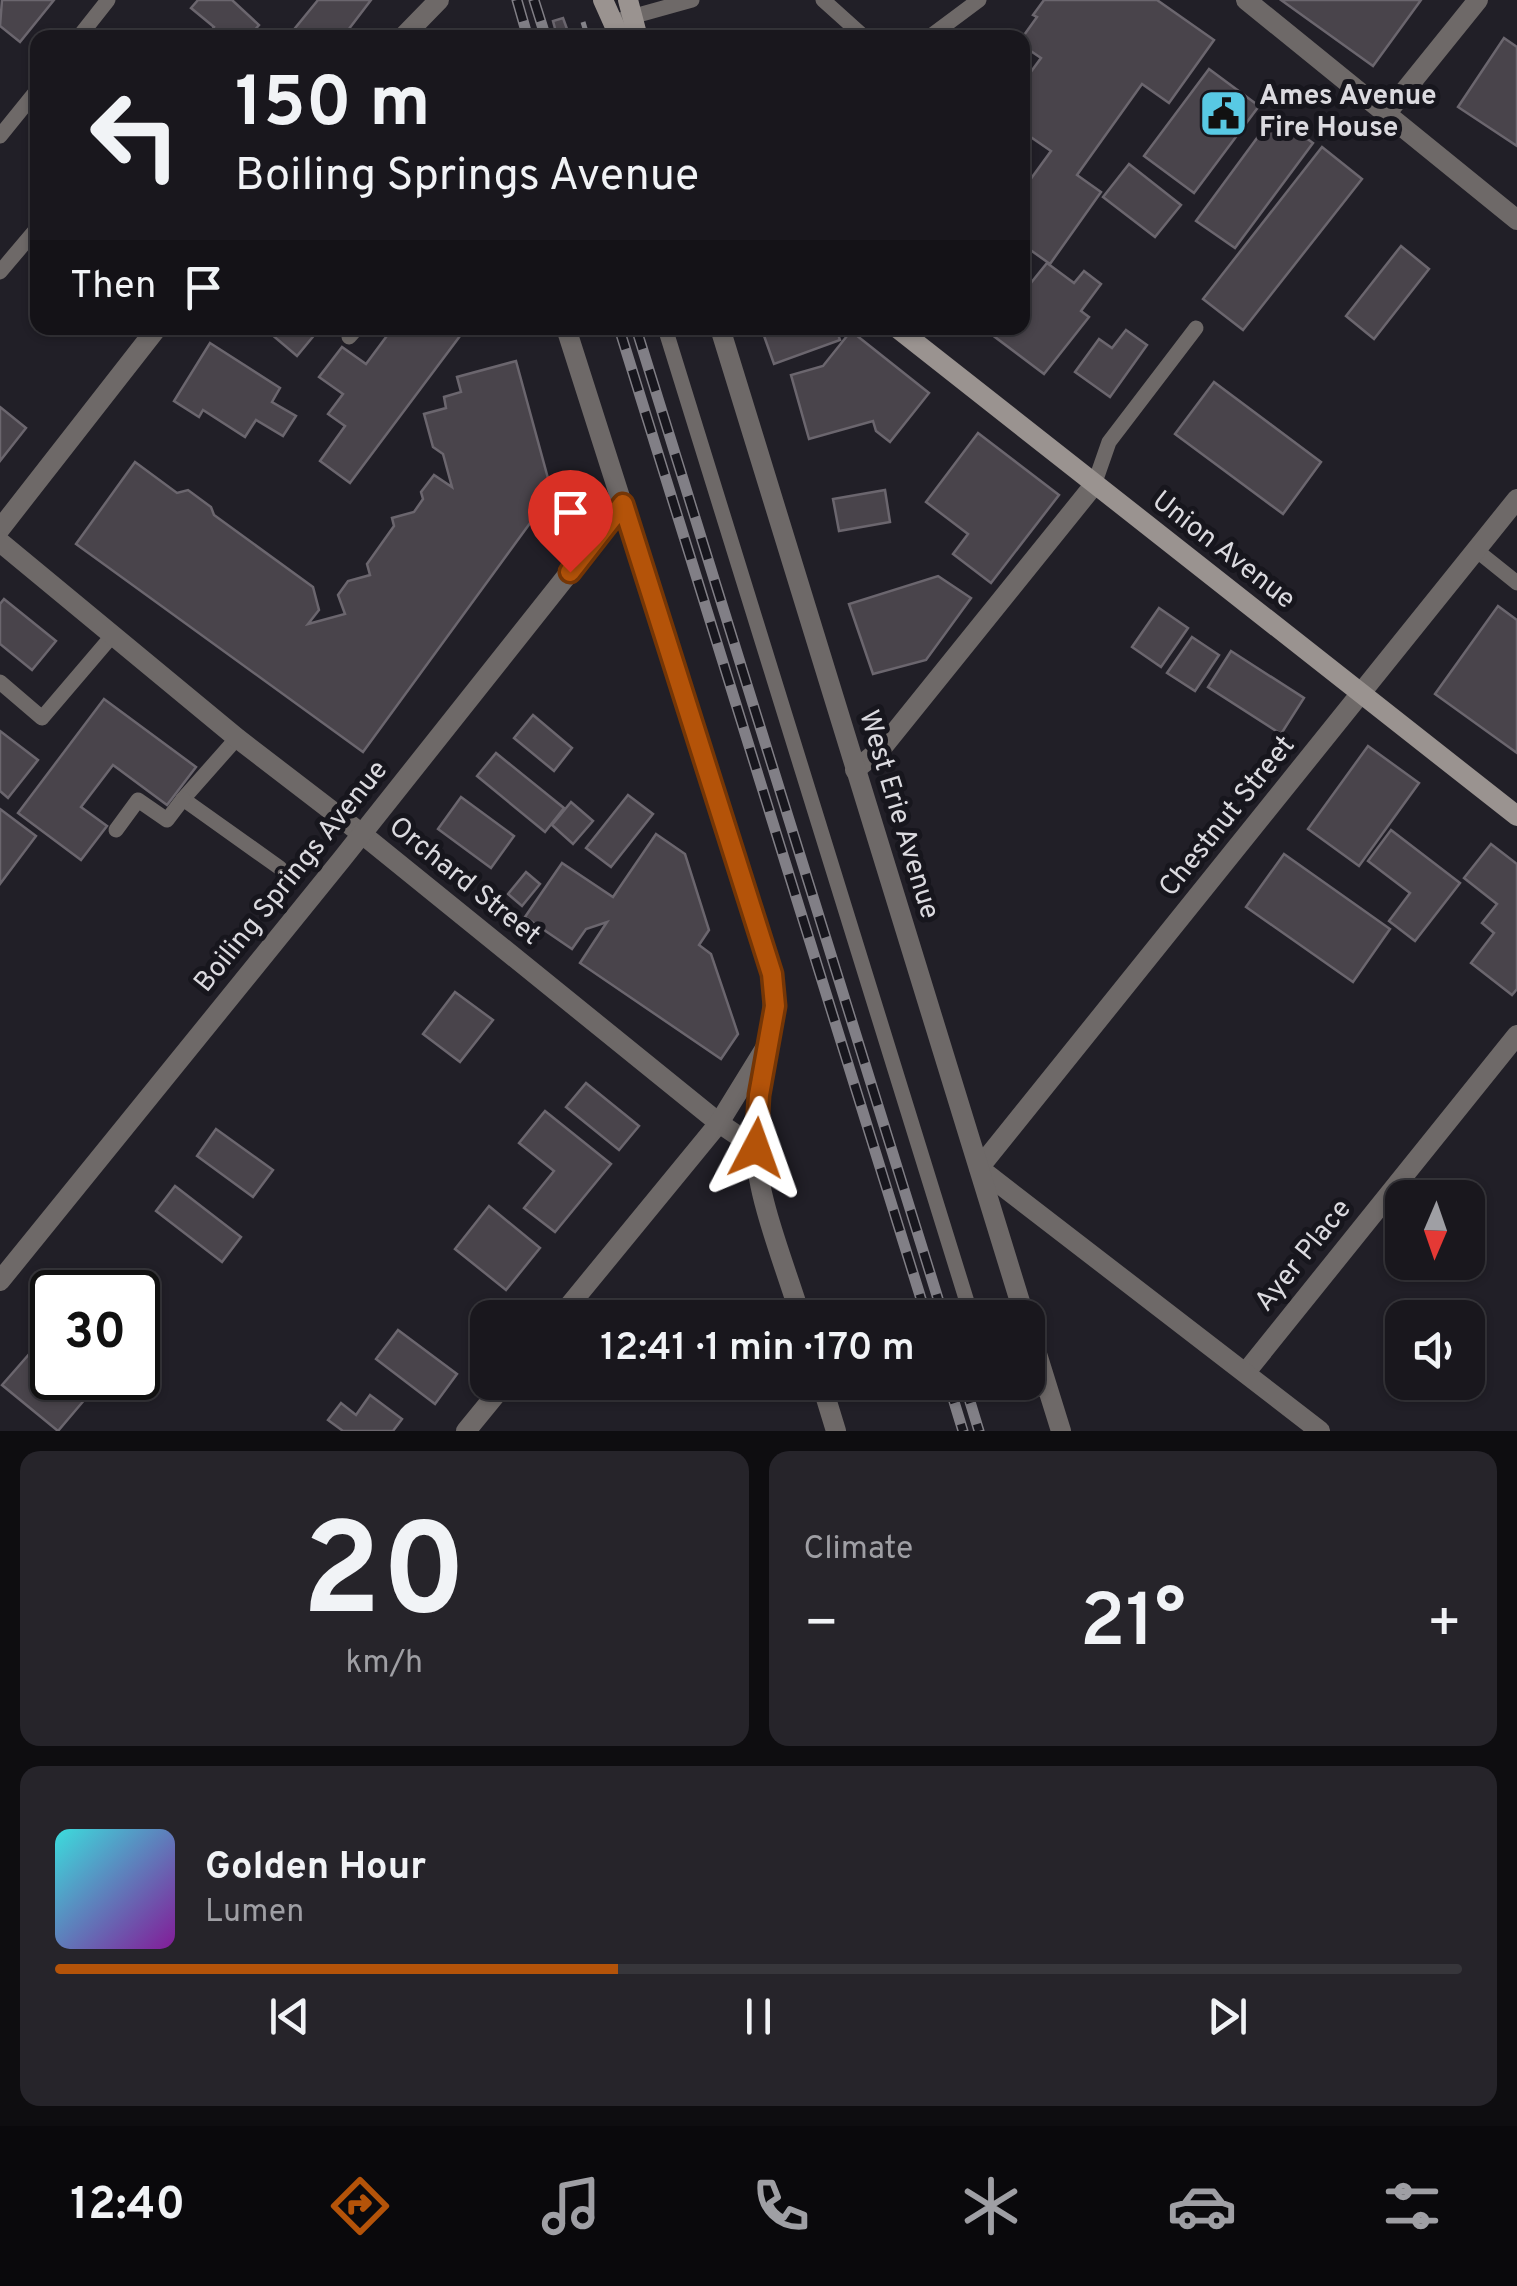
<!DOCTYPE html>
<html lang="en">
<head>
<meta charset="utf-8">
<style>
  :root { --surface:#19171d; --page:#26242a; --text:#f1f3f6; --muted:#9f9fa4; --line:#37363b; --accent:#b45309 }
  body { margin:0; font-family:Overpass,sans-serif; background:var(--page); color:var(--text); height:100vh; display:flex; flex-direction:column; font-size:38px; white-space:nowrap }
  * { box-sizing:border-box; margin:0 }
  p { font-size:32px; color:var(--muted) }
  .icon { flex:none; width:55px; height:55px; fill:none; stroke:currentColor; stroke-width:2; stroke-linecap:round; stroke-linejoin:round }
  .map { position:relative; height:1431px; overflow:hidden }
  .sheet { display:flex; flex-direction:column; gap:20px; padding:20px; background:#0e0d10; flex:1 }
  .sheet>* { flex:none }
  .banner { position:absolute; left:30px; top:30px; width:1000px; height:305px; border-radius:20px; box-shadow:0 2px 8px #0004,0 0 0 2px var(--line); background:#19171d; color:var(--text); overflow:hidden }
  .needle { width:65px; rotate:182deg }
  .fabs { position:absolute; left:1385px; top:1180px; display:grid; gap:20px }
  .fabs a { display:grid; place-items:center; width:100px; height:100px; border-radius:20px; background:var(--surface); box-shadow:0 2px 8px #0004,0 0 0 2px var(--line); font-size:50px }
  .speed { position:absolute; left:30px; top:1270px; display:flex; gap:20px; font-size:50px; font-weight:700; text-align:center }
  .speed>* { display:grid; place-content:center; width:130px; height:130px; border-radius:50%; background:var(--surface); box-shadow:0 2px 8px #0004,0 0 0 2px var(--line); line-height:1 }
  .speed .limit { border:5px solid #111; border-radius:15px; background:#fff; color:#111 }
  .pin { position:absolute; display:grid; place-items:center; width:85px; height:85px; color:#fff; margin:-102px -42px; border-radius:50% 50% 50% 0; rotate:-45deg; box-shadow:0 0 10px #0007 }
  .pin .icon { rotate:45deg }
  .me { position:absolute; width:110px; margin:-55px; rotate:4deg; stroke-linejoin:round; filter:drop-shadow(0 0 8px #0008) }
  .turn { display:flex; align-items:center; gap:35px; height:210px; padding:0 40px; font-size:45px }
  .turn .icon { width:130px; height:130px; stroke-width:2.5 }
  .turn b { display:block; font-size:70px; line-height:85px }
  .then { display:flex; align-items:center; height:95px; padding:0 40px; background:#0003; gap:20px; font-size:38px }
  .big { font-size:75px; font-weight:600; line-height:1.1 }
  .sheet .card { flex:1; display:flex; flex-direction:column; justify-content:center; gap:15px; min-width:0; padding:0 35px; border-radius:20px; background:var(--page) }
  .sheet .dial { align-items:center; gap:0 }
  .dial b { font-size:130px; line-height:1 }
  .song { display:flex; align-items:center; gap:30px }
  .cover { width:120px; height:120px; border-radius:15px; background:linear-gradient(135deg,hsl(180 70% 55%),hsl(290 70% 35%)) }
  .played { height:10px; border-radius:5px; background:linear-gradient(90deg,var(--accent) 40%,var(--line) 40%) }
  .keys { display:flex; justify-content:space-around; direction:ltr }
  .heat { display:flex; justify-content:space-between; align-items:center; font-size:55px; direction:ltr }
  .sheet .tiles { flex:1; display:grid; gap:20px; grid-template-columns:1fr 1fr }
  .card:last-child { grid-column:span 2 }
  .trip { position:absolute; left:470px; top:1300px; width:575px; height:100px; border-radius:20px; background:var(--surface); box-shadow:0 2px 8px #0004,0 0 0 2px var(--line); font-weight:600; line-height:100px; text-align:center }
  .menu { display:flex; height:160px; justify-content:space-around; align-items:center; background:#0a090c; color:var(--muted) }
  .menu .icon { width:70px; height:70px }
  .menu .current { color:var(--accent) }
  .menu b { font-size:45px; color:var(--text) }
  .map>svg:first-child { display:block }
  .building { fill:#49444b; stroke:#6b666e; stroke-width:2.5 }
  .lines { fill:none; stroke-linecap:round; stroke-linejoin:round }
  .path { stroke:#86858b; stroke-width:5; stroke-dasharray:8 5; stroke-linecap:butt }
  .service { stroke:#6e6968; stroke-width:15 }
  .minor { stroke:#6e6968; stroke-width:20 }
  .tertiary { stroke:#6e6968; stroke-width:20 }
  .secondary { stroke:#9a9390; stroke-width:20 }
  .rail-casing { stroke:#817f86; stroke-width:11 }
  .rail { stroke:#17161d; stroke-width:8; stroke-dasharray:22; stroke-linecap:butt }
  .route-casing { stroke:#753606; stroke-width:25 }
  .route { stroke:#b45309; stroke-width:18 }
  .labels { text-anchor:middle; dominant-baseline:central; stroke-width:10; stroke-linejoin:round; paint-order:stroke }
  .poi-label { font-size:28px; font-weight:bold; fill:#dbdadf; stroke:#17161d; text-anchor:start }
  .street-label { font-size:28px; fill:#dbdadf; stroke:#17161d }
</style>
</head>
<body>
<div class="map">
<svg width="1517" height="1431" viewBox="0 0 1517 1431">
  <rect width="100%" height="100%" fill="#211f27"/>
  <g class="building">
    <path d="M2,0h52l-34,42 -20,-16z"/>
    <path d="M198,0h34l27,25 -11,13h-42l8,-11 -23,-19z"/>
    <path d="M318,0h53l-29,38h-55z"/>
    <path d="M1044,0h113l57,40 -45,63 -27,-19 -65,91 24,17 -51,72 -28,-20v-53l29,-40 -29,-20v-47l19,-26 -19,-13v-7l15,-21 -4,-2z"/>
    <path d="M1281,0h140l-48,66z"/>
    <path d="M563,18l4,11 -11,3 -3,-11z"/>
    <path d="M1504,38l13,9v99l-59,-39z"/>
    <path d="M1209,69l50,37 -65,87 -50,-37z"/>
    <path d="M1274,115l39,28 -78,105 -39,-27z"/>
    <path d="M1322,147l40,32 -119,151 -40,-31z"/>
    <path d="M1129,164l52,41 -26,32 -52,-40z"/>
    <path d="M1401,246l28,23 -55,70 -28,-23z"/>
    <path d="M1047,263l27,20 10,-12 17,13 -20,27 8,6 -45,57 -53,-40 6,-6h25v-34z"/>
    <path d="M264,328h45l7,5 -19,23z"/>
    <path d="M381,328h85l-116,155 -30,-22 25,-35 -17,-12 15,-20 -24,-17 23,-30 24,17 23,-31z"/>
    <path d="M778,328h58l4,12 -66,24 -11,-31z"/>
    <path d="M1126,330l21,15 -37,52 -35,-25 24,-33 13,9z"/>
    <path d="M851,331l78,62 -39,49 -14,-11 -3,-10 -64,18 -18,-64 32,-9z"/>
    <path d="M210,343l70,45 -8,14 24,14 -13,20 -27,-16 -11,17 -42,-27 -4,7 -25,-16z"/>
    <path d="M516,361l36,132 -189,259 -287,-208 59,-82 42,31 11,-3 23,17 3,8 99,72 6,23 -11,14 37,-10 -7,-19 10,-14 22,-6 -3,-11 27,-38 -2,-8 22,-6 9,-13 -2,-7 13,-17 18,12 -9,-33 -10,-7 -9,-33 22,-6 -2,-11 17,-5 -4,-15z"/>
    <path d="M1214,382l107,80 -38,52 -108,-80z"/>
    <path d="M0,407l26,21 -26,33z"/>
    <path d="M978,433l81,62 -68,88 -38,-29 15,-20 -42,-32z"/>
    <path d="M885,490l5,32 -51,9 -6,-32z"/>
    <path d="M938,576l33,22 -45,62 -53,14 -24,-70z"/>
    <path d="M4,599l52,42 -24,29 -32,-26v-40z"/>
    <path d="M1498,606l19,14v133l-82,-59z"/>
    <path d="M1159,608l29,20 -27,39 -29,-20z"/>
    <path d="M1192,637l27,18 -24,36 -28,-18z"/>
    <path d="M1231,651l73,47 -23,36 -73,-47z"/>
    <path d="M104,699l92,68 -29,38 -54,-40 -32,42 26,19 -26,34 -63,-47z"/>
    <path d="M533,715l39,33 -18,23 -40,-33z"/>
    <path d="M0,731l38,29 -30,38 -8,-7z"/>
    <path d="M1368,746l51,37 -60,83 -51,-37z"/>
    <path d="M496,753l68,55 -19,24 -68,-56z"/>
    <path d="M628,795l25,19 -42,53 -25,-19z"/>
    <path d="M461,797l53,39 -23,32 -53,-39z"/>
    <path d="M571,802l22,19 -20,23 -21,-19z"/>
    <path d="M0,809l36,27 -36,48z"/>
    <path d="M1391,830l69,53 -45,58 -26,-20 21,-28 -42,-32z"/>
    <path d="M656,834l29,20 24,76 -10,15 12,9 27,80 -17,25 -141,-96 27,-41 -21,7 -14,20 -47,-32 37,-54 51,34z"/>
    <path d="M1491,844l26,20v125l-5,6 -41,-32 23,-30 -12,-10 15,-19 -33,-26z"/>
    <path d="M1284,854l106,75 -37,53 -107,-75z"/>
    <path d="M526,872l14,12 -18,22 -14,-12z"/>
    <path d="M455,992l38,28 -33,42 -37,-28z"/>
    <path d="M586,1083l53,43 -20,24 -53,-43z"/>
    <path d="M545,1111l66,53 -56,68 -31,-24 30,-37 -35,-28z"/>
    <path d="M216,1129l57,41 -20,27 -56,-41z"/>
    <path d="M175,1186l66,51 -19,25 -66,-51z"/>
    <path d="M489,1206l51,42 -34,42 -51,-41z"/>
    <path d="M398,1330l59,44 -22,30 -59,-45z"/>
    <path d="M31,1352l21,18v8h10l24,20 -28,33 -56,-46z"/>
    <path d="M370,1395l32,24 -9,12h-50l-15,-11 13,-17 15,12z"/>
  </g>
  <g class="lines">
    <g class="path">
      <path d="M583,22l5,16"/>
      <path d="M485,29l2,9"/>
    </g>
    <g class="service">
      <path d="M823,0l39,35 -1,3"/>
      <path d="M613,22l79,-22"/>
      <path d="M78,38l30,-38"/>
      <path d="M928,38l51,-38"/>
      <path d="M0,136l38,-47"/>
      <path d="M0,272l38,-45"/>
      <path d="M665,328l307,990"/>
      <path d="M349,337l8,-9"/>
      <path d="M1094,485l15,-43 87,-114"/>
      <path d="M1476,550l41,33"/>
      <path d="M0,682l42,36 70,-82"/>
      <path d="M237,738l-54,61 97,69"/>
      <path d="M116,830l22,-30 29,20 16,-21"/>
      <path d="M998,1382l17,10 32,-4"/>
    </g>
    <g class="minor">
      <path d="M1246,0l271,220"/>
      <path d="M402,38l37,-38"/>
      <path d="M1386,114l92,-114"/>
      <path d="M566,328l206,645c6,62 -17,118 -16,179 1,46 31,119 45,166"/>
      <path d="M0,529l157,-201"/>
      <path d="M0,542l237,196 125,96 357,289 37,25"/>
      <path d="M855,770l27,-22 212,-263"/>
      <path d="M0,1281l342,-422 281,-354"/>
      <path d="M559,1318l160,-195 45,-73"/>
      <path d="M1246,1372l271,-337"/>
      <path d="M821,1382l15,49"/>
      <path d="M466,1431l40,-49"/>
      <path d="M1320,1431l-341,-263 538,-669"/>
    </g>
    <g class="tertiary">
      <path d="M720,328l305,990"/>
      <path d="M1028,1325l33,106"/>
    </g>
    <g class="secondary">
      <path d="M603,0l17,38"/>
      <path d="M628,0l10,38"/>
      <path d="M897,328l620,488"/>
    </g>
    <defs>
      <g id="rail">
        <path d="M517,0l11,38"/>
        <path d="M534,0l12,38"/>
        <path d="M619,328l308,990"/>
        <path d="M636,328l308,990"/>
        <path d="M948,1382l15,49"/>
        <path d="M964,1382l15,49"/>
      </g>
    </defs>
    <use href="#rail" class="rail-casing"/>
    <use href="#rail" class="rail"/>
  </g>
  <g class="lines">
    <defs>
      <path id="route" d="M570,572l53,-68 149,470 3,32 -16,89 -3,53"/>
    </defs>
    <use href="#route" class="route-casing"/>
    <use href="#route" class="route"/>
  </g>
  <defs>
    <symbol id="civic-square" viewBox="-11 -11 22 22"><rect x="-9" y="-9" width="18" height="18" rx="4" fill="#58c9e4" stroke="#17161d"/><path d="M-.6-6.5H3V-4.5H.6V-3L4-1V1h2V6H-6V1h2V-1L-.6-3ZM-1.2 2.5V6h2.4V2.5Z" fill="#111"/></symbol>
  </defs>
  <g fill-rule="evenodd">
    <use href="#civic-square" x="1196" y="86" width="55" height="55"/>
  </g>
  <g class="labels">
    <g class="poi-label">
      <text x="1259" y="97">Ames Avenue<tspan x="1259" dy="32">Fire House</tspan></text>
    </g>
    <g class="street-label">
      <text transform="translate(1223 551) rotate(38)">Union Avenue</text>
      <text transform="translate(898 815) rotate(73)">West Erie Avenue</text>
      <text transform="translate(1228 817) rotate(-51)">Chestnut Street</text>
      <text transform="translate(292 877) rotate(-51)">Boiling Springs Avenue</text>
      <text transform="translate(464 882) rotate(39)">Orchard Street</text>
      <text transform="translate(1304 1256) rotate(-51)">Ayer Place</text>
    </g>
  </g>
</svg>
<div class="fabs">
<a><svg class="needle" viewBox="-14 -14 28 28"><path d="M0-13l5 13h-10z" fill="#e53935"/><path d="M0 13l5-13h-10z" fill="#9f9fa4"/></svg></a>
<a><svg class="icon" aria-label="sound" viewBox="0 0 24 24"><path d="M4 9h4l5-4v14l-5-4H4zM17 9q2 3 0 6"/></svg></a>
</div>
<div class="speed"><div class="limit">30</div></div>
<div class="pin" style="left:570px;top:572px;background:#d93025"><svg class="icon" aria-label="arrive" viewBox="0 0 24 24"><path d="M6 21V4h12l-3 4 3 4H6"/></svg></div>
<svg class="me" style="left:756px;top:1148px" viewBox="-20 -20 40 40"><path d="M0-17L14 15 0 8-14 15z" fill="#b45309" stroke="#fff" stroke-width="4"/></svg>
<div class="trip">12:41 · 1 min · 170 m</div>
<div class="banner">
<div class="turn"><svg class="icon" aria-label="left" viewBox="0 0 24 24"><path d="M17 20v-9H6M10 6l-5 5 5 5"/></svg><div><b>150 m</b>Boiling Springs Avenue</div></div>
<div class="then">Then<svg class="icon" aria-label="arrive" viewBox="0 0 24 24"><path d="M6 21V4h12l-3 4 3 4H6"/></svg></div>
</div>
</div>
<section class="sheet">
<div class="tiles">
<div class="card dial"><b>20</b><p>km/h</p></div>
<div class="card"><p>Climate</p>
<div class="heat"><a>−</a><b class="big">21°</b><a>+</a></div>
</div>
<div class="card">
<div class="song"><i class="cover"></i><div><b>Golden Hour</b><p>Lumen</p></div></div>
<div class="played"></div>
<div class="keys"><svg class="icon" aria-label="previous" viewBox="0 0 24 24"><path d="M18 5L8 12l10 7zM5 5v14"/></svg><svg class="icon" aria-label="pause" viewBox="0 0 24 24"><path d="M8 5v14M16 5v14"/></svg><svg class="icon" aria-label="next" viewBox="0 0 24 24"><path d="M6 5l10 7-10 7zM19 5v14"/></svg></div>
</div>
</div>
</section>
<nav class="menu">
<b>12:40</b>
<svg class="icon current" aria-label="directions" viewBox="0 0 24 24"><path d="M12 3l9 9-9 9-9-9zM9 14v-3h6M13 9l2 2-2 2"/></svg>
<svg class="icon" aria-label="music" viewBox="0 0 24 24"><path d="M9 18V5l10-2v13"/><circle cx="6" cy="18" r="3"/><circle cx="16" cy="16" r="3"/></svg>
<svg class="icon" aria-label="phone" viewBox="0 0 24 24"><path d="M5 4h4l2 5-3 2q2 4 5 5l2-3 5 2v4C11 20 4 13 5 4z"/></svg>
<svg class="icon" aria-label="climate" viewBox="0 0 24 24"><path d="M12 3v18M4 7l16 10M4 17L20 7"/></svg>
<svg class="icon" aria-label="car" viewBox="0 0 24 24"><path d="M5 17H2v-5l4-1 3-4h7l3 4 3 1v5h-3M9 17h6M6 11h13"/><circle cx="7" cy="17" r="2"/><circle cx="17" cy="17" r="2"/></svg>
<svg class="icon" aria-label="filters" viewBox="0 0 24 24"><path d="M4 7h16M4 17h16"/><circle cx="9" cy="7" r="2"/><circle cx="15" cy="17" r="2"/></svg>
</nav>
</body>
</html>
